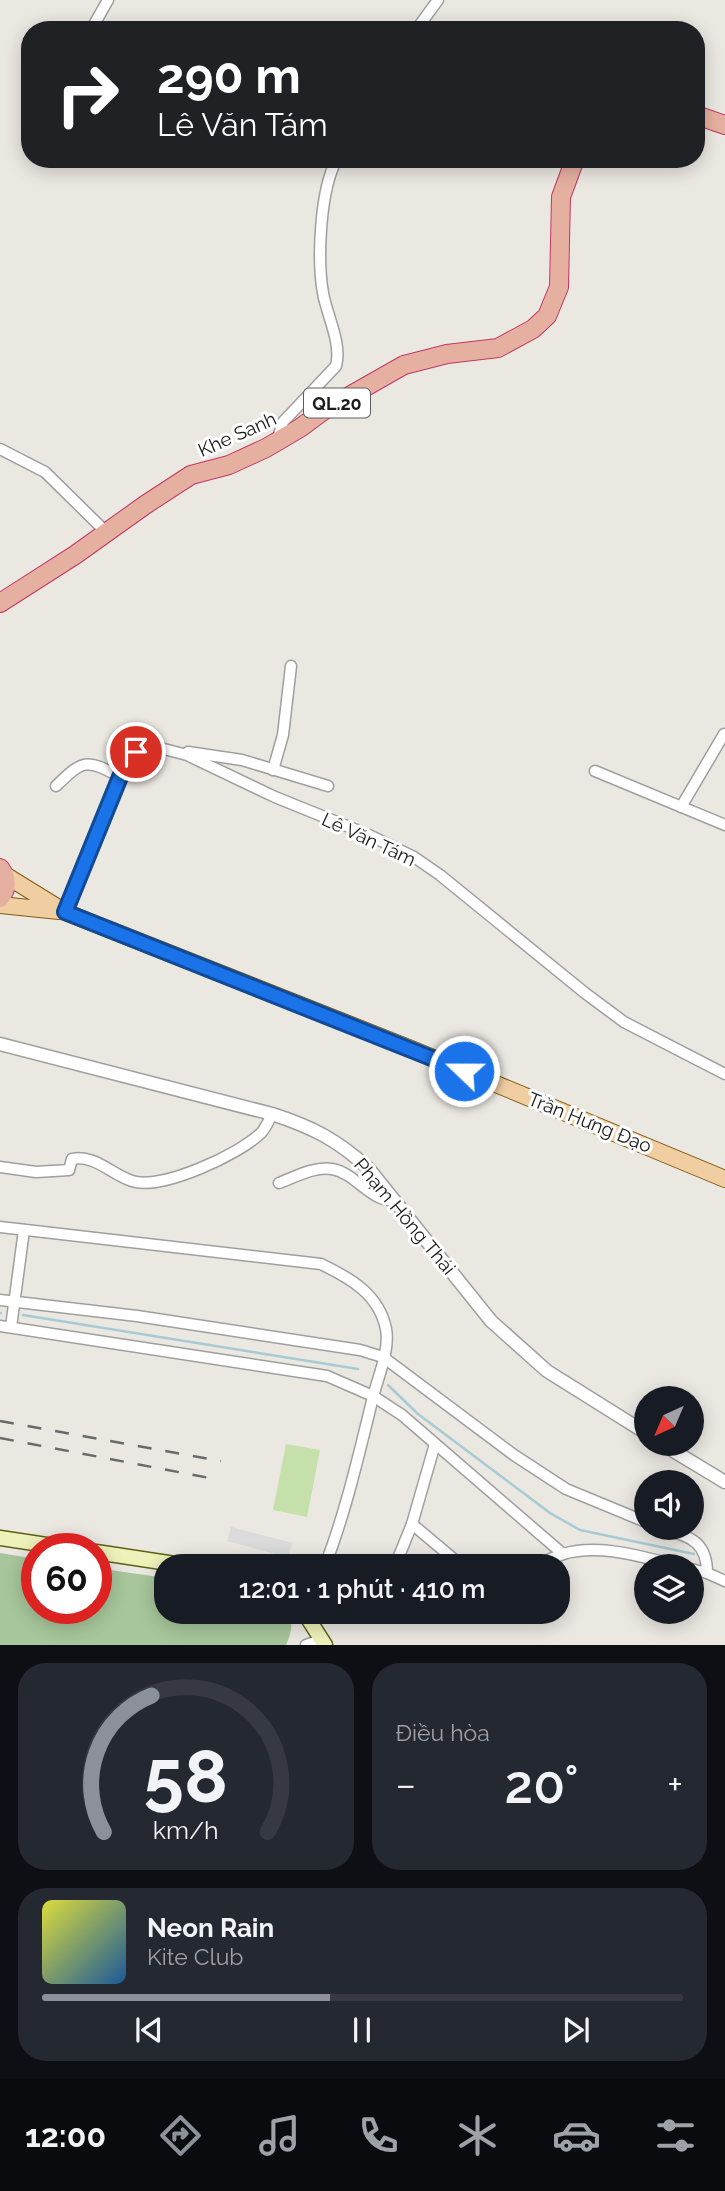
<!DOCTYPE html>
<html lang="vi">
<head>
<meta charset="utf-8">
<style>
  :root { --surface:#171b24; --page:#242831; --text:#f1f3f6; --muted:#9ea1a6; --line:#363941; --accent:#8c9099 }
  body { margin:0; font-family:Raleway,sans-serif; background:var(--page); color:var(--text); height:100vh; display:flex; flex-direction:column; font-size:26px; white-space:nowrap }
  * { box-sizing:border-box; margin:0 }
  p { font-size:23px; color:var(--muted) }
  .icon { flex:none; width:38px; height:38px; fill:none; stroke:currentColor; stroke-width:2; stroke-linecap:round; stroke-linejoin:round }
  .map { position:relative; height:1645px; overflow:hidden }
  .details { display:flex; flex-direction:column; gap:18px; padding:18px; background:#0d0f14; flex:1 }
  .details>* { flex:none }
  .top-card { position:absolute; left:21px; top:21px; width:684px; height:147px; border-radius:28px; box-shadow:0 4px 18px #0003; background:#202124; color:#fff; overflow:hidden }
  .needle { width:46px; rotate:224deg }
  .buttons { position:absolute; left:634px; top:1386px; display:grid; gap:14px }
  .buttons a { display:grid; place-items:center; width:70px; height:70px; border-radius:50%; background:var(--surface); box-shadow:0 4px 18px #0003; font-size:35px }
  .speed { position:absolute; left:21px; top:1533px; display:flex; gap:14px; font-size:35px; font-weight:700; text-align:center }
  .speed>* { display:grid; place-content:center; width:91px; height:91px; border-radius:50%; background:var(--surface); box-shadow:0 4px 18px #0003; line-height:1 }
  .speed .limit { border:10px solid #d22; background:#fff; color:#111 }
  .pin { position:absolute; display:grid; place-items:center; width:60px; height:60px; color:#fff; margin:-30px; border:4px solid #fff; border-radius:50%; box-shadow:0 2px 7px #0007 }
  .me { position:absolute; width:77px; margin:-38px; rotate:292deg; stroke-linejoin:round; filter:drop-shadow(0 0 5px #0008) }
  .turn { display:flex; align-items:center; gap:24px; height:147px; padding:0 21px; font-size:32px }
  .turn .icon { width:91px; height:91px; stroke-width:2.5 }
  .turn b { display:block; font-size:49px; line-height:60px }
  .big { font-size:52px; font-weight:600; line-height:1.1 }
  .details .tile { flex:1; display:flex; flex-direction:column; justify-content:center; gap:10px; min-width:0; padding:0 24px; border-radius:28px; background:var(--page) }
  .details .dial { align-items:center; gap:0 }
  .dial svg { height:182px; overflow:visible; fill:none; stroke:var(--line); stroke-width:7; stroke-linecap:round; text-anchor:middle }
  .dial text { fill:var(--text); stroke:none }
  .song { display:flex; align-items:center; gap:21px }
  .cover { width:84px; height:84px; border-radius:10px; background:linear-gradient(135deg,hsl(60 70% 55%),hsl(210 70% 35%)) }
  .played { height:7px; border-radius:4px; background:linear-gradient(90deg,var(--accent) 45%,var(--line) 45%) }
  .keys { display:flex; justify-content:space-around; direction:ltr }
  .heat { display:flex; justify-content:space-between; align-items:center; font-size:38px; direction:ltr }
  .details .tiles { flex:1; display:grid; gap:18px; grid-template-columns:1fr 1fr }
  .tile:last-child { grid-column:span 2 }
  .trip { position:absolute; left:154px; top:1554px; width:416px; height:70px; border-radius:28px; background:var(--surface); box-shadow:0 4px 18px #0003; font-weight:600; line-height:70px; text-align:center }
  .tab-bar { display:flex; height:112px; justify-content:space-around; align-items:center; background:#090b0e; color:var(--muted) }
  .tab-bar .icon { width:49px; height:49px }
  .tab-bar .on { color:var(--accent) }
  .tab-bar b { font-size:32px; color:var(--text) }
  .map>svg:first-child { display:block }
  .grass { fill:#c6e0ac }
  .forest { fill:#a7c69b }
  .parking { fill:#dbdbdb }
  .lines { fill:none; stroke-linecap:round; stroke-linejoin:round }
  .stream { stroke:#a7cad4; stroke-width:2.5 }
  .minor-casing { stroke:#9f9f9f; stroke-width:13 }
  .tertiary-casing { stroke:#9f9f9f; stroke-width:15 }
  .secondary-casing { stroke:#5a6311; stroke-width:17 }
  .primary-casing { stroke:#815c11; stroke-width:18 }
  .trunk-casing { stroke:#c03766; stroke-width:20 }
  .minor { stroke:#fff; stroke-width:10 }
  .tertiary { stroke:#fff; stroke-width:12 }
  .secondary { stroke:#eef1ba; stroke-width:14 }
  .primary { stroke:#f0cea2; stroke-width:16 }
  .trunk { stroke:#e6b0a0; stroke-width:18 }
  .rail { stroke:#696969; stroke-width:2.5; stroke-dasharray:14 14; stroke-linecap:butt }
  .route-casing { stroke:#114b97; stroke-width:18 }
  .route { stroke:#1a73e8; stroke-width:12 }
  .labels { text-anchor:middle; dominant-baseline:central; stroke-width:6; stroke-linejoin:round; paint-order:stroke }
  .shield { fill:#fff; stroke:#5f5f5f; stroke-width:2 }
  .shield-label { font-size:18px; font-weight:bold; fill:#1b1b1b }
  .street-label { font-size:19px; fill:#1b1b1b; stroke:#fff }
</style>
</head>
<body>
<div class="map">
<svg width="725" height="1645" viewBox="0 0 725 1645">
  <rect width="100%" height="100%" fill="#ebe8e2"/>
  <path class="grass" d="M286,1444l34,6 -13,67 -34,-7z"/>
  <path class="forest" d="M0,1553l37,6v49h59v-40l70,10v34h122c6,11 3,22 -2,33h-286z"/>
  <path class="parking" d="M231,1527l62,16 -6,14 -60,-16z"/>
  <g class="lines">
    <g class="stream">
      <path d="M0,1313h1"/>
      <path d="M23,1315l335,54"/>
      <path d="M388,1385l30,29 132,99 30,17 114,24"/>
    </g>
    <defs>
      <g id="minor">
        <path d="M91,30l17,-30"/>
        <path d="M416,30l22,-30"/>
        <path d="M277,441l6,-19 53,-56c6,-23 -9,-50 -13,-73 -6,-34 -3,-104 14,-134"/>
        <path d="M0,449l45,23 62,61"/>
        <path d="M188,752l54,8 86,26"/>
        <path d="M273,770l10,-35 8,-69"/>
        <path d="M595,771l130,54"/>
        <path d="M56,786c27,-26 30,-28 64,-9"/>
        <path d="M681,807l43,-73"/>
        <path d="M65,912l63,-151 8,-9 11,-3h17l23,6 88,42 94,38 45,22 26,18 145,118 39,29 101,52"/>
        <path d="M0,1167l36,5 33,-2 3,-11c22,-5 39,15 60,22 29,10 108,-27 129,-48 5,-5 8,-13 11,-19"/>
        <path d="M279,1183c16,-6 36,-17 53,-14 24,4 39,34 63,31"/>
        <path d="M0,1227l321,37c29,14 58,30 65,65 4,21 -8,48 -13,68 -14,57 -27,114 -48,169"/>
        <path d="M0,1300l137,16 223,34 23,7 131,98 52,34 80,33"/>
        <path d="M0,1326l327,50 46,20 29,19 161,139c37,-11 79,3 116,12"/>
        <path d="M11,1327l13,-97"/>
        <path d="M435,1444l-23,80 50,42"/>
        <path d="M662,1528c28,9 45,13 45,45l18,8"/>
        <path d="M395,1566l17,-42"/>
        <path d="M533,1566l30,-12"/>
        <path d="M691,1569l16,4"/>
        <path d="M306,1645l15,-5"/>
      </g>
      <g id="tertiary">
        <path d="M0,1044l272,70c40,13 66,26 97,55l122,152 56,50 99,62"/>
        <path d="M662,1444l63,38"/>
      </g>
      <g id="secondary">
        <path d="M0,1538l73,11"/>
        <path d="M96,1552l92,14"/>
        <path d="M304,1612l21,33"/>
      </g>
      <g id="primary">
        <path d="M5,875l60,37 349,138 311,129"/>
        <path d="M0,905l59,6"/>
      </g>
      <g id="trunk">
        <path d="M696,115l29,10"/>
        <path d="M0,603l75,-48 70,-50 46,-30 38,-10 37,-17 34,-20 23,-17 81,-46 43,-11 51,-6 35,-19 14,-13 12,-29 2,-90 14,-38"/>
        <path d="M0,868c7,10 8,20 0,30"/>
      </g>
    </defs>
    <use href="#minor" class="minor-casing"/>
    <use href="#tertiary" class="tertiary-casing"/>
    <use href="#secondary" class="secondary-casing"/>
    <use href="#primary" class="primary-casing"/>
    <use href="#trunk" class="trunk-casing"/>
    <use href="#minor" class="minor"/>
    <use href="#tertiary" class="tertiary"/>
    <use href="#secondary" class="secondary"/>
    <use href="#primary" class="primary"/>
    <use href="#trunk" class="trunk"/>
    <g class="rail">
      <path d="M0,1421l221,40"/>
      <path d="M0,1438l220,42"/>
    </g>
  </g>
  <g class="lines">
    <defs>
      <path id="route" d="M136,752l-8,9 -8,16 -55,135 399,159"/>
    </defs>
    <use href="#route" class="route-casing"/>
    <use href="#route" class="route"/>
  </g>
  <g class="labels">
    <rect class="shield" x="304" y="388.5" width="66" height="29" rx="5"/>
    <g class="shield-label">
      <text x="337" y="403">QL.20</text>
    </g>
    <g class="street-label">
      <text transform="translate(237 434) rotate(-24)">Khe Sanh</text>
      <text transform="translate(369 839) rotate(25)">Lê Văn Tám</text>
      <text transform="translate(590 1122) rotate(22)">Trần Hưng Đạo</text>
      <text transform="translate(405 1216) rotate(50)">Phạm Hồng Thái</text>
    </g>
  </g>
</svg>
<div class="buttons">
<a><svg class="needle" viewBox="-14 -14 28 28"><path d="M0-13l5 13h-10z" fill="#e53935"/><path d="M0 13l5-13h-10z" fill="#9ea1a6"/></svg></a>
<a><svg class="icon" aria-label="sound" viewBox="0 0 24 24"><path d="M4 9h4l5-4v14l-5-4H4zM17 9q2 3 0 6"/></svg></a>
<a><svg class="icon" aria-label="layers" viewBox="0 0 24 24"><path d="M12 4l9 5-9 5-9-5zM3 14l9 5 9-5"/></svg></a>
</div>
<div class="speed"><div class="limit">60</div></div>
<div class="pin" style="left:136px;top:752px;background:#d93025"><svg class="icon" aria-label="arrive" viewBox="0 0 24 24"><path d="M6 21V4h12l-3 4 3 4H6"/></svg></div>
<svg class="me" style="left:464px;top:1071px" viewBox="-20 -20 40 40"><circle r="17" fill="#1a73e8" stroke="#fff" stroke-width="3"/><path d="M0-11L8 9 0 5-8 9z" fill="#fff"/></svg>
<div class="trip">12:01 · 1 phút · 410 m</div>
<div class="top-card">
<div class="turn"><svg class="icon" aria-label="right" viewBox="0 0 24 24"><path d="M7 20v-9h11M14 6l5 5-5 5"/></svg><div><b>290 m</b>Lê Văn Tám</div></div>
</div>
</div>
<section class="details">
<div class="tiles">
<div class="tile dial"><svg viewBox="0 0 100 80">
<path d="M14 69A42 42 0 1 1 86 69"/>
<path d="M14 69A42 42 0 0 1 35 9" stroke="#8c9099"/>
<text x="50" y="56" font-size="32" font-weight="700">58</text>
<text x="50" y="72" font-size="11">km/h</text>
</svg></div>
<div class="tile"><p>Điều hòa</p>
<div class="heat"><a>−</a><b class="big">20°</b><a>+</a></div>
</div>
<div class="tile">
<div class="song"><i class="cover"></i><div><b>Neon Rain</b><p>Kite Club</p></div></div>
<div class="played"></div>
<div class="keys"><svg class="icon" aria-label="previous" viewBox="0 0 24 24"><path d="M18 5L8 12l10 7zM5 5v14"/></svg><svg class="icon" aria-label="pause" viewBox="0 0 24 24"><path d="M8 5v14M16 5v14"/></svg><svg class="icon" aria-label="next" viewBox="0 0 24 24"><path d="M6 5l10 7-10 7zM19 5v14"/></svg></div>
</div>
</div>
</section>
<nav class="tab-bar">
<b>12:00</b>
<svg class="icon on" aria-label="directions" viewBox="0 0 24 24"><path d="M12 3l9 9-9 9-9-9zM9 14v-3h6M13 9l2 2-2 2"/></svg>
<svg class="icon" aria-label="music" viewBox="0 0 24 24"><path d="M9 18V5l10-2v13"/><circle cx="6" cy="18" r="3"/><circle cx="16" cy="16" r="3"/></svg>
<svg class="icon" aria-label="phone" viewBox="0 0 24 24"><path d="M5 4h4l2 5-3 2q2 4 5 5l2-3 5 2v4C11 20 4 13 5 4z"/></svg>
<svg class="icon" aria-label="climate" viewBox="0 0 24 24"><path d="M12 3v18M4 7l16 10M4 17L20 7"/></svg>
<svg class="icon" aria-label="car" viewBox="0 0 24 24"><path d="M5 17H2v-5l4-1 3-4h7l3 4 3 1v5h-3M9 17h6M6 11h13"/><circle cx="7" cy="17" r="2"/><circle cx="17" cy="17" r="2"/></svg>
<svg class="icon" aria-label="filters" viewBox="0 0 24 24"><path d="M4 7h16M4 17h16"/><circle cx="9" cy="7" r="2"/><circle cx="15" cy="17" r="2"/></svg>
</nav>
</body>
</html>
